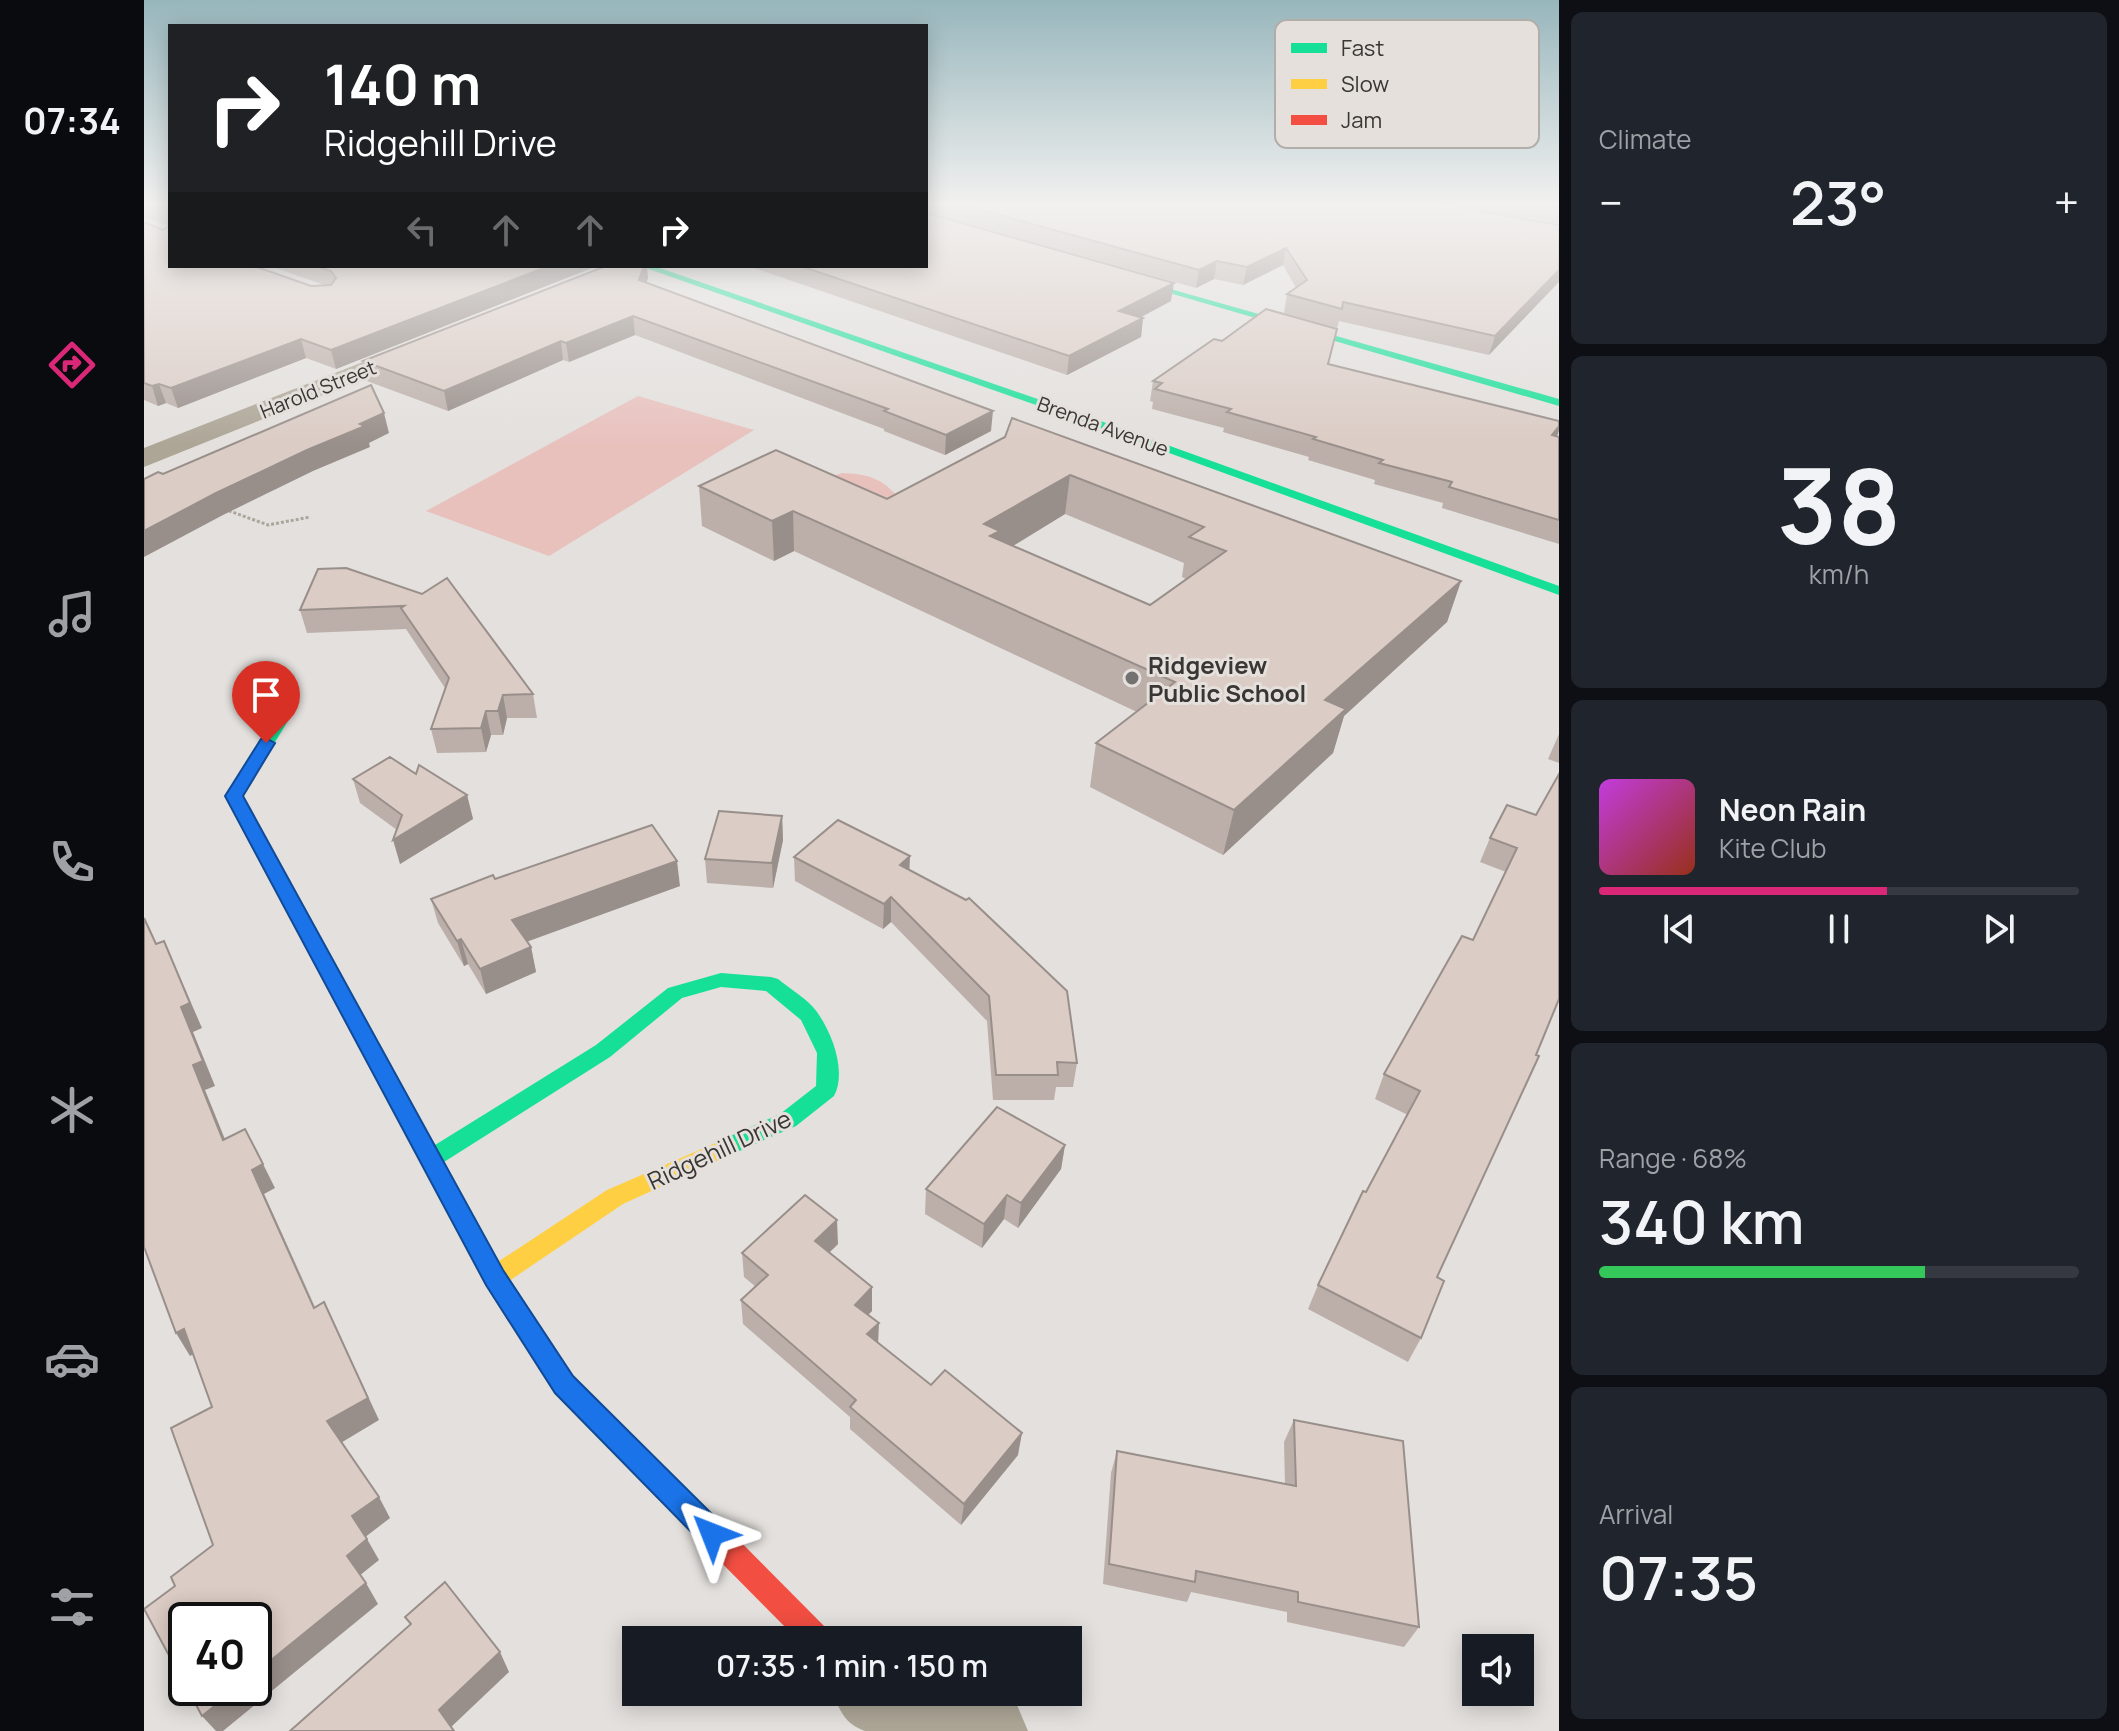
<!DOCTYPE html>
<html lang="en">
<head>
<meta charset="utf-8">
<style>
  :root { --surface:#171b24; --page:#20242c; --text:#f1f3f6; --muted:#9ea1a6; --line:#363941; --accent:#db2777 }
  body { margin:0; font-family:Manrope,sans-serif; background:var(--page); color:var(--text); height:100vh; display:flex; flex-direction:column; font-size:30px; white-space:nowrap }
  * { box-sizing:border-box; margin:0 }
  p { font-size:26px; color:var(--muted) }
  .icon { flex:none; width:44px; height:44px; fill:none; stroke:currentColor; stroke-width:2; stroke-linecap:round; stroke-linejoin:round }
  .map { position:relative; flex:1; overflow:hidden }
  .drawer { display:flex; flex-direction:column; gap:12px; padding:12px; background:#0d0f14; width:560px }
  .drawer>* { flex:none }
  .top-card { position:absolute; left:24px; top:24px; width:760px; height:244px; border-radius:0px; box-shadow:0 4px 20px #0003; background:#202124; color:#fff; overflow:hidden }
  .fabs { position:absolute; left:1318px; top:1634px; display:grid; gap:16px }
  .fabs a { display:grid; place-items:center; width:72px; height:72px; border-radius:0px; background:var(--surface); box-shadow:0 4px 20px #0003; font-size:40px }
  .speed { position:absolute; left:24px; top:1602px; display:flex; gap:16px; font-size:40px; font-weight:700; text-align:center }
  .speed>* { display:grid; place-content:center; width:104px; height:104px; border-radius:50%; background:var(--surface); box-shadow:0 4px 20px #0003; line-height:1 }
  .speed .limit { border:4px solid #111; border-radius:12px; background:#fff; color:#111 }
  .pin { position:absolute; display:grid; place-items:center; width:68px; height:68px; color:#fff; margin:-82px -34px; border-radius:50% 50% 50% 0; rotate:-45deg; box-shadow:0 0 8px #0007 }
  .pin .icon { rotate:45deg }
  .me { position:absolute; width:88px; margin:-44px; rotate:315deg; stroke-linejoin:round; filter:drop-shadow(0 0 6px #0008) }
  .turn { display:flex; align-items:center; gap:28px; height:168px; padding:0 24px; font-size:36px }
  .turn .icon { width:104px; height:104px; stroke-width:2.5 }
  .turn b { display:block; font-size:56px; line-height:68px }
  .lanes { display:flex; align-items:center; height:76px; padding:0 24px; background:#0003; justify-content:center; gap:40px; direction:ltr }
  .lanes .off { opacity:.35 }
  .big { font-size:60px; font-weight:600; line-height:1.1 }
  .drawer .widget { flex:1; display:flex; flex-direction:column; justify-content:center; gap:12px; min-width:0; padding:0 28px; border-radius:12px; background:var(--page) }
  .drawer .dial { align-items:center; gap:0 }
  .dial b { font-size:104px; line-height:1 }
  .song { display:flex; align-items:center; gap:24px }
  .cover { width:96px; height:96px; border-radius:12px; background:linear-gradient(135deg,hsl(290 70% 55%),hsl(10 70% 35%)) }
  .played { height:8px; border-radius:4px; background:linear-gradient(90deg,var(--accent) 60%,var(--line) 60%) }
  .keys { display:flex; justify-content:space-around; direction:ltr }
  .heat { display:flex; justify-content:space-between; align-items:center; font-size:44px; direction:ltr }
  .charge { height:12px; border-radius:6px; background:linear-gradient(90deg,#34c759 68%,var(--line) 0) }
  .trip { position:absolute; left:478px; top:1626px; width:460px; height:80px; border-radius:0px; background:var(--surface); box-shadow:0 4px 20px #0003; font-weight:600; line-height:80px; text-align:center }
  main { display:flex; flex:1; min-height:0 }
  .dock { display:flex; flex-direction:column; width:144px; justify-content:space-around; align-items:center; background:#090b0e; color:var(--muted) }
  .dock .icon { width:56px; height:56px }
  .dock .current { color:var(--accent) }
  .dock b { font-size:36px; color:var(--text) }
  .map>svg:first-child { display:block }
  .green { fill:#e8c1bd }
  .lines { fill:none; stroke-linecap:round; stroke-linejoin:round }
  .path { stroke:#aba59c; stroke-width:3; stroke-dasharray:3 2; stroke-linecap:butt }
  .street { fill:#ada697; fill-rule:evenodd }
  .fast { fill:#16e098; fill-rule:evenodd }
  .slow { fill:#ffcf43; fill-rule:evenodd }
  .jam { fill:#f24e42; fill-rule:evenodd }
  .wall { fill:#bcafa9; fill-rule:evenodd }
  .shaded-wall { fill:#998f8a }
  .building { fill:#dbccc5; stroke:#998f8a; stroke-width:2; fill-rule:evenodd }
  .route { fill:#1a73e8; stroke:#114b97; stroke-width:2 }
  .poi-dot { fill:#747270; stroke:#e5e0db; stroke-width:3 }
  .labels { text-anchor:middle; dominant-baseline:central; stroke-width:6; stroke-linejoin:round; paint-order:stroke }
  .far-street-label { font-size:20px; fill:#393735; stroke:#e5e0db }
  .poi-label { font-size:24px; font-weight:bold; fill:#393735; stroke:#e5e0db; text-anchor:start }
  .street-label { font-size:24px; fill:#393735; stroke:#e5e0db }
  .key { fill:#e5e0db; stroke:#b1ada9; stroke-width:2 }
  .key-label { font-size:22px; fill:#393735 }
</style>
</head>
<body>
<main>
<nav class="dock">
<b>07:34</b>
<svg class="icon current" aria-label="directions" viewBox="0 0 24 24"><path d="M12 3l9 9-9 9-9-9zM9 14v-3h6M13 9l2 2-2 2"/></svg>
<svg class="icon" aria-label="music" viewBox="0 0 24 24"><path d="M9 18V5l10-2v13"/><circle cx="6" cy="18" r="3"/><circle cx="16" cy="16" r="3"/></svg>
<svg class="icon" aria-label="phone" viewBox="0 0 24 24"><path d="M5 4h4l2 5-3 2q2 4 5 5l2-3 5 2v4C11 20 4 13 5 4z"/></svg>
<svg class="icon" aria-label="climate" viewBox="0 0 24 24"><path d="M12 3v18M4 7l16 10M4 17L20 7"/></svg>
<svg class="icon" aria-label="car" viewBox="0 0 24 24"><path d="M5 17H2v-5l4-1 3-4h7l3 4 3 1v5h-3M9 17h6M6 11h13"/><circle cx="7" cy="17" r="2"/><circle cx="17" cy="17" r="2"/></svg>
<svg class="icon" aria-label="filters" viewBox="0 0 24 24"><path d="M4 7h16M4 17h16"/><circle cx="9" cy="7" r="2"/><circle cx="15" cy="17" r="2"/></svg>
</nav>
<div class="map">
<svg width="1415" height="1731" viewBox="0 0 1415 1731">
  <rect width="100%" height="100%" fill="#e3e0dd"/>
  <g class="green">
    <path d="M494,396l116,34 -205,126 -123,-45z"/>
    <path d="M698,473c24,1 38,4 54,22l-37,18 -46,-30z"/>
  </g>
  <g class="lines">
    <path class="path" d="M80,509l44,16 42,-8"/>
    <g class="street">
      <path d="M275,340l9,3 4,5 -4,5 -284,114v-19z"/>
      <path d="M688,1692h153l32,13 11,26h-163c-21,-8 -24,-19 -33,-39z"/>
    </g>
    <g class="fast">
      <path d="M496,266h14l430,149 475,171v9l-483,-176z"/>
      <path d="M970,273l445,126v7l-445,-129z"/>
      <path d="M139,711l8,5 -49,80 193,349 161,-100 72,-57 53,-15 50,4 7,2c12,10 30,20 39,33 15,21 30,59 17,84l-38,30 -61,27 -8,3 -8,-3 -3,-6 3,-6 61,-27 36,-28 1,-33 -16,-33 -35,-29 -45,-4 -39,11 -72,59 -166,105 59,107 70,107 141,139 4,10 -4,10 -10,4 -10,-4 -139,-141 -68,-109 -261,-489 49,-80z"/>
    </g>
    <path class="slow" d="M583,1138l8,3 3,6 -3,6 -112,51 -120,81 -8,3 -8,-3 -4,-8 4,-8 120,-79z"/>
    <path class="jam" d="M560,1511l10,4 114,115 5,10h-35l-104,-105 -4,-10 4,-10z"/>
  </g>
  <g class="wall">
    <path d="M0,203h26v63l141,20 13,-1 -54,-19h327l-261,103 -30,-11 -128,50 -12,-5 -8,3 -14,-6v-178l19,8 5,-3v-2l-24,-7z"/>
    <path d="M782,203h510l123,22 -70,130 -150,-34 -2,7 -53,-15 3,-19 9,-6 -13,-23 -40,20 -29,-6 -18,9 -270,-76z"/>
    <path d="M1297,203h118v20z"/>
    <path d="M604,266h178l245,35 -31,17h3l-2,19 -74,38z"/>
    <path d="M504,278l-2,5 345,148 -46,24 -61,-24v-2l-249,-94 -66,27 -6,-2 -115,51 -81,-30 -4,-20z"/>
    <path d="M1185,364l230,73v107l-117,-36 1,-5 -69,-19 1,-4 -67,-20 1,-3 -86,-25 1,-4 -72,-19 1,-7 -3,-1 3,-20z"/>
    <path d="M861,437l456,144 -14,41 -103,94 -11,37 -110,102 -133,-68 6,-44 41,-31 -343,-161 -20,10 -72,-35 -3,-40 188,13zM921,514l119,49 -2,14 4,2 -36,26 -137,-59z"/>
    <path d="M202,568l187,126 4,24h-30l-4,17h-12l-5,17 -49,1 -6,-24 14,-41 -39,-59 -99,4 -7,-23z"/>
    <path d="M1415,734v29l-11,-4z"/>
    <path d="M209,779l114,16 6,24 -73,45 -3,-34 -37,-27z"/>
    <path d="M1392,815l-99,462 -16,61 -13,24 -100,-53 10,-24 90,-170 -33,-16 9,-25 89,-134 33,-68 -26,-10 10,-24z"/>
    <path d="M638,816l1,24 -10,48 -66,-5 -2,-24z"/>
    <path d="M650,857l116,13 167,193 -4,24h-17l-2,13h-61l-6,-79 -96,-99 -8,7 -88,-48z"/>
    <path d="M351,879l185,7 -153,55 4,6 5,25 -50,22 -18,-30 -4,2 -26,-43 -7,-24z"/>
    <path d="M921,1145l-4,24 -43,59 -14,-9 -22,29 -57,-34 1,-25z"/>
    <path d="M694,1244l-9,9 43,58 -4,4 10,28 140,112 -57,70 -111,-96v-12l-107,-93 -2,-24 15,-13 -12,-10 -2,-24z"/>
    <path d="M1150,1420l125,207 -15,20 -117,-25v-10l-96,-20 -4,10 -84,-18 8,-111 6,-22 168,33 -1,-42z"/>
  </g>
  <g class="shaded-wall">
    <path d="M1142,248l-3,17 -40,20 4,-18z"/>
    <path d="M1073,261l-3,18 -18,9 3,-18z"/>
    <path d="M405,266h48l-261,103 -5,-19z"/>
    <path d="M500,266h3l1,12 -7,20 -2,-18z"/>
    <path d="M1415,270v12l-70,73 6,-19z"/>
    <path d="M1030,283l-3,18 -55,29 3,-19z"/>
    <path d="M489,316l2,19 -66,27 -3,-19z"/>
    <path d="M999,318l-2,19 -74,38 2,-19z"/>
    <path d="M157,339l5,19 -128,50 -7,-20z"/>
    <path d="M417,341l2,19 -115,51 -4,-20z"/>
    <path d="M15,384l7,19 -8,3 -6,-20z"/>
    <path d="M849,411l-2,20 -46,24 1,-20z"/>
    <path d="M240,413l5,20 -20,10 1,4 -57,24 -90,44 -79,42v-26l72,-38z"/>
    <path d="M1415,426v5l-4,11 -3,-7z"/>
    <path d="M926,475l-5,39 -67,41 -14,-31z"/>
    <path d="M649,511l1,40 -20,10 -2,-40z"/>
    <path d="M1317,581l-14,41 -103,94 -11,37 -110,102 11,-45 91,-110z"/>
    <path d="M359,695l4,23 -4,17 -5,-24z"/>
    <path d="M342,711l5,24 -5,17 -5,-24z"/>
    <path d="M323,795l6,24 -73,45 -7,-24z"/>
    <path d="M638,816l1,24 -10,48 -1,-25z"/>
    <path d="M766,856l-1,25 -9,-16z"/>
    <path d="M533,861l3,25 -162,59 -6,-25z"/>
    <path d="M747,897v25l-8,7 1,-25z"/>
    <path d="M317,939l7,25 -4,2 -7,-25z"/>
    <path d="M20,941l38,87 -9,4 22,54 -10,4 30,74 -12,-24 -30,-75 -12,-58z"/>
    <path d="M387,947l5,25 -50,22 -6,-25z"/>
    <path d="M921,1145l-4,24 -43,59 3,-25z"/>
    <path d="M119,1164l12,24 -11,6 62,137 -74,-161z"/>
    <path d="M863,1195l-3,24 -22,29 2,-24z"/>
    <path d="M693,1220l1,24 -22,21 -1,-24z"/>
    <path d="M728,1287v24l-17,17v-23z"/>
    <path d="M180,1302l55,118 -40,24 -12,-23z"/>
    <path d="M735,1323l-1,23 -11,-12z"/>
    <path d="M40,1329l14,23 -8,4 -14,-23z"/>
    <path d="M878,1433l-4,22 -57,70 3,-21z"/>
    <path d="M235,1497l11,21 -26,20 -12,-22z"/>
    <path d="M223,1539l12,21 -20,16 -12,-20z"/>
    <path d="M222,1583l12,21 -155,127h-7l-14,-15 35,-28h17v-14z"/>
    <path d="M356,1652l9,20 -59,56 -11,-18z"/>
  </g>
  <g class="building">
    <path d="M1,203h25v63h84l57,20 20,-1 5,-7 -5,-7 -15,-5h233l-218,84 -30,-11 -130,49 -12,-4 -7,2 -8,-3v-161l19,8 5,-3 -1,-17z"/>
    <path d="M812,203h480l123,22v45l-64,66 -152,-34 -1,7 -55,-15 20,-14 -21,-32 -39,19 -30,-6 -18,9z"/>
    <path d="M1398,203h17v2z"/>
    <path d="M782,213l248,70 -55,28 24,7 -74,38 -269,-90h126z"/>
    <path d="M462,266h38l-5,14 354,131 -47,24 -62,-24 4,-2 -255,-93 -67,27 -5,-2 -117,50 -81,-30z"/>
    <path d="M1122,309l71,20 -9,35 231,57v5l-7,9 7,2v83l-110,-33 3,-5 -73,-19 4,-3 -70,-21 3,-2 -89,-25 4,-3 -76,-20 7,-6 -9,-2 61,-42 8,2z"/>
    <path d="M227,385l13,28 -24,11 5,2 -58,24 -91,43 -72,38v-52l14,-7 5,2z"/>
    <path d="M868,418l449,163 -136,119 21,9 -112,101 -138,-67 79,-61 -382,-171 -21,10 -73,-35 77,-36 111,49 118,-62zM926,475l134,52 -15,10 37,14 -76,54 -160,-69 10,-5 -16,-7z"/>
    <path d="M202,568l76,26 25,-16 86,116 -30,1 -5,16h-12l-5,17 -50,1 18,-51 -48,-70 3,-2 -104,4 18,-41z"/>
    <path d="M246,757l26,17 3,-9 48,30 -74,45 9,-25 -49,-36z"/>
    <path d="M1415,774v225l-23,56 3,1 -102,221 7,4 -23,57 -103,-53 45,-94 3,1 54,-101 -36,-17 78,-138 11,4 44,-92 -27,-10 17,-33 29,10z"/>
    <path d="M575,811l63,5 -10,47 -67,-4z"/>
    <path d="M694,820l72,36 -10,9 66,35 3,-2 98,93 10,72 -20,-1 1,13h-62l-7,-79 -98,-99 -7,7 -90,-47z"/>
    <path d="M508,825l25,36 -165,59 19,27 -51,22 -19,-30 -4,2 -26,-42 62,-24 2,4z"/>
    <path d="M0,918l12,26 8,-3 26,62 -9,4 22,54 -10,4 30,75 22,-11 18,35 -11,6 62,138 10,-6 44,96 -41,23 52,76 -27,19 15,23 -20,17 19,27 -112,91v-54h-68v67l-42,-78 31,-23 -4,-9 42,-32 -42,-117 41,-21 -28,-78 -8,4 -32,-86z"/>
    <path d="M853,1107l68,38 -44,58 -14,-8 -23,29 -58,-35z"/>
    <path d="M661,1195l32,25 -22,21 57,46 -17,18 24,18 -12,11 64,51 14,-15 77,63 -58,71 -114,-97 6,-7 -115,-100 27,-25 -26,-22z"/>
    <path d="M1150,1420l109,21 16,186 -121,-25v-10l-102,-21 -1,11 -86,-18 8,-113 179,35z"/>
    <path d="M301,1582l55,70 -61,58 15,21h-164l121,-107 -6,-7z"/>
    <path d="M43,1688h50l-35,28z"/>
  </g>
  <linearGradient id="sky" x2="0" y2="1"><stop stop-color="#97b6bc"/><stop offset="0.46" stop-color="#f2f1f0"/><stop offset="1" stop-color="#f2f1f0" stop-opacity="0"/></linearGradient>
  <rect width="1415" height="445" fill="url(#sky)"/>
  <path class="route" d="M122,738l9,5 -32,53 260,474 70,106 149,148 4,10 -4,9 -10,5 -10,-5 -147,-150 -69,-108 -261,-489 36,-57z"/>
  <circle class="poi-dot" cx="988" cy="678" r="8"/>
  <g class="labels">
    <g class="far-street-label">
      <text transform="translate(174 389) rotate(-22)">Harold Street</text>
      <text transform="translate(959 426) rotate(20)">Brenda Avenue</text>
    </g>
    <g class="poi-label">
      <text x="1004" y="664">Ridgeview<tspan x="1004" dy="28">Public School</tspan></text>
    </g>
    <g class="street-label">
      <text transform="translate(575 1149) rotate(-25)">Ridgehill Drive</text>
    </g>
  </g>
  <rect x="1131" y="20" width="264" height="128" rx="12" class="key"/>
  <rect x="1147" y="43" width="36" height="10" fill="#16e098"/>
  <rect x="1147" y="79" width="36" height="10" fill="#ffcf43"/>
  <rect x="1147" y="115" width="36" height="10" fill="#f24e42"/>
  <g class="key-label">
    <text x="1197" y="56">Fast</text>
    <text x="1197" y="92">Slow</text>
    <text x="1197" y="128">Jam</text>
  </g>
</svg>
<div class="fabs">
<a><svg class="icon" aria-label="sound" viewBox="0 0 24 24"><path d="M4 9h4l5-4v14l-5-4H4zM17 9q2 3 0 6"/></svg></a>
</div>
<div class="speed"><div class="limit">40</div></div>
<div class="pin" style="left:122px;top:743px;background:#d93025"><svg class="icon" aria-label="arrive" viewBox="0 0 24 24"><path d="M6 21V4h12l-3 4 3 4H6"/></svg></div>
<svg class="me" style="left:568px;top:1534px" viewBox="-20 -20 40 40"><path d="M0-17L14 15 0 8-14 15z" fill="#1a73e8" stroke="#fff" stroke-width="4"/></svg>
<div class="trip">07:35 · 1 min · 150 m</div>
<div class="top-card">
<div class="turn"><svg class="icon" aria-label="right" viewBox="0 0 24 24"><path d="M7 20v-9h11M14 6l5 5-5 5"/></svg><div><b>140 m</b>Ridgehill Drive</div></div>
<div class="lanes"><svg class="icon off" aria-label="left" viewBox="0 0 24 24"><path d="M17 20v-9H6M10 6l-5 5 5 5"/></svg><svg class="icon off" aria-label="ahead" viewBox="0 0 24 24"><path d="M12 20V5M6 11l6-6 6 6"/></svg><svg class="icon off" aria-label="ahead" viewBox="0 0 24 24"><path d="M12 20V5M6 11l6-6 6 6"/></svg><svg class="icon" aria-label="right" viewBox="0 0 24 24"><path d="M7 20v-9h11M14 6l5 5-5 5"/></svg></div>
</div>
</div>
<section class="drawer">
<div class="widget"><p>Climate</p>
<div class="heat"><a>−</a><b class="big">23°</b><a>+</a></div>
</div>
<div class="widget dial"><b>38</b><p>km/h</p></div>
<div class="widget">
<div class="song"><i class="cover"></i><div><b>Neon Rain</b><p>Kite Club</p></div></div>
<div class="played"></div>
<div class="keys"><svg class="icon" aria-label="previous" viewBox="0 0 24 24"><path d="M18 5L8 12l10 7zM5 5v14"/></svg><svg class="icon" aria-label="pause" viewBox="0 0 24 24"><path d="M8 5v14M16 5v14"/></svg><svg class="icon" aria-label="next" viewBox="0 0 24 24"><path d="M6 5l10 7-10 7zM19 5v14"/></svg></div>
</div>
<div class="widget"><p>Range · 68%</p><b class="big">340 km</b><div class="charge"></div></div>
<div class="widget"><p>Arrival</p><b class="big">07:35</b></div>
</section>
</main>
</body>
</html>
